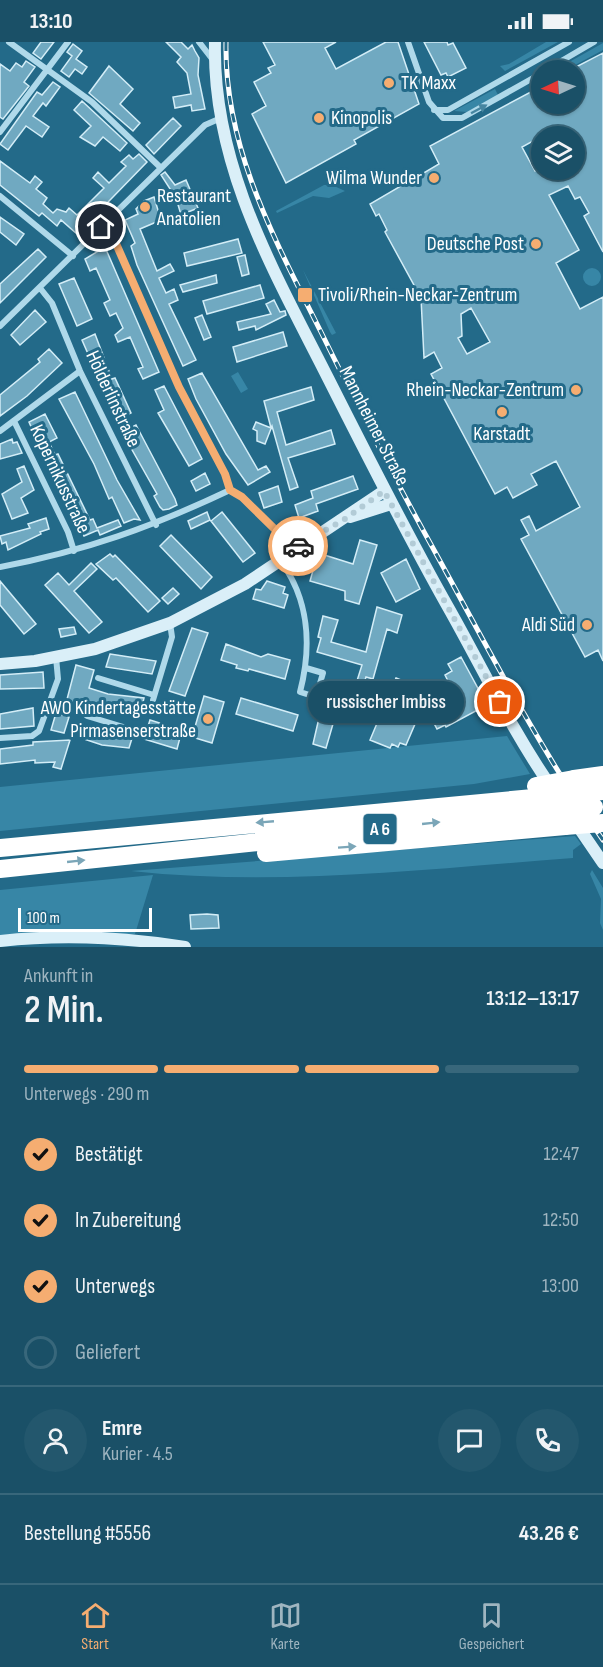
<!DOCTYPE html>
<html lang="de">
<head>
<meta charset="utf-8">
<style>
	:root { --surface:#1a5067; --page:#23576d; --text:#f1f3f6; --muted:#9fb5c0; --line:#38677b; --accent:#f5ad71 }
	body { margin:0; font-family:"Sofia Sans Condensed",sans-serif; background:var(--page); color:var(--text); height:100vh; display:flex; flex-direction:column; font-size:22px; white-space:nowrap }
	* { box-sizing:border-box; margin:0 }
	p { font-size:20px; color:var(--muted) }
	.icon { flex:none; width:33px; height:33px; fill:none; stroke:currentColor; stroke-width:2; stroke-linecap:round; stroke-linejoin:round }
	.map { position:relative; height:905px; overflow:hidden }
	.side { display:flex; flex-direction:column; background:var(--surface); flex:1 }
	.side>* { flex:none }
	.needle { width:39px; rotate:266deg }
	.fabs { position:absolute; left:531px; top:18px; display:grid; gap:12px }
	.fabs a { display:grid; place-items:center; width:54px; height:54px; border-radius:50%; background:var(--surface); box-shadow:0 2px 4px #0004,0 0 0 2px var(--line); font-size:30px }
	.scale { position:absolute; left:18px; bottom:15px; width:134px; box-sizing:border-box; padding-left:6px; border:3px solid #fff; border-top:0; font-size:16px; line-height:21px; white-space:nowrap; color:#fff; -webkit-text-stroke:4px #236a89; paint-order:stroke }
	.pin { position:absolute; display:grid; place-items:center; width:51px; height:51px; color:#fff; margin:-26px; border:3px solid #fff; border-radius:50%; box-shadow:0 2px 6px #0007 }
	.courier { position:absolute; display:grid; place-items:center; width:60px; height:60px; margin:-30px; border:4px solid #f5ad71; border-radius:50%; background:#fff; color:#222; box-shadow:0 2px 8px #0007 }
	.bubble { position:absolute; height:42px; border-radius:21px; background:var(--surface); box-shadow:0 2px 4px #0004,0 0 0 2px var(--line); font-size:20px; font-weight:600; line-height:42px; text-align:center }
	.headline em { font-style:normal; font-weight:600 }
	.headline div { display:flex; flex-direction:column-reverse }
	.headline { display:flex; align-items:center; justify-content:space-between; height:102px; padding:0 24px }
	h1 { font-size:39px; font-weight:600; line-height:45px }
	.bar { display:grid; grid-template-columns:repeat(4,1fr); gap:9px 6px; align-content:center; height:72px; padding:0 24px }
	.bar i { height:8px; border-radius:4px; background:var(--line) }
	.bar .on { background:var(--accent) }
	.bar p { grid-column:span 4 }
	.line { display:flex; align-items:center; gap:15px; padding:0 24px; border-top:2px solid var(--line) }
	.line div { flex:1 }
	.round { display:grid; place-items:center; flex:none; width:63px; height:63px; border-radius:32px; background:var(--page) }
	ol { padding:0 24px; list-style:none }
	li { display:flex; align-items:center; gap:18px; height:66px }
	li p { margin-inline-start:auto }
	li .icon { padding:6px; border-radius:50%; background:var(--accent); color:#111; stroke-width:4 }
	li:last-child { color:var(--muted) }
	li i { width:33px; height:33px; border:3px solid var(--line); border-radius:50% }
	.status { display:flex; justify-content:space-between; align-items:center; height:42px; padding:0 30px; background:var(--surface); direction:ltr }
	.status svg { height:16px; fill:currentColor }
	.menu { display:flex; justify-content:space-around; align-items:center; height:84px; border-top:2px solid var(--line); background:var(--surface); font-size:16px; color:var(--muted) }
	.menu a { display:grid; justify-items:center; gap:3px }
	.menu .on { color:var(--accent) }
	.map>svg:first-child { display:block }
	.green { fill:#3786a6 }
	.building { fill:#70a9c1; stroke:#d3edf7; stroke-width:1.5; fill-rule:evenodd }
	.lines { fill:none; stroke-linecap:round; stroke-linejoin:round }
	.street { stroke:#afd9ea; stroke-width:6 }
	.secondary { stroke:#daeff8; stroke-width:12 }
	.highway { stroke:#fff; stroke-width:18 }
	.rail-casing { stroke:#fff; stroke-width:5 }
	.rail { stroke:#236a89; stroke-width:3; stroke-dasharray:9; stroke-linecap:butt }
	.highway-bridge { stroke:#fff; stroke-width:18 }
	.oneway { fill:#4686a1 }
	.oneway2 { fill:#7ba6b8 }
	.done { stroke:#b2cbd6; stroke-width:6; stroke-dasharray:0 10.8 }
	.route { stroke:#f5ad71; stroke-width:8 }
	.poi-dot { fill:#f5ad71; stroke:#236a89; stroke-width:2 }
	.labels { text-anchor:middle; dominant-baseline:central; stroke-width:6; stroke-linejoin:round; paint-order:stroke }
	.shield { fill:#236a89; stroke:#bdd2dc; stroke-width:1.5 }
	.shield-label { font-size:18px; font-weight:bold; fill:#fff }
	.poi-label { font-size:20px; fill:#fff; stroke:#236a89; text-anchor:end }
	.street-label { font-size:20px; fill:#fff; stroke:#236a89 }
</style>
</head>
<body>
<div class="status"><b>13:10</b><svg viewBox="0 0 49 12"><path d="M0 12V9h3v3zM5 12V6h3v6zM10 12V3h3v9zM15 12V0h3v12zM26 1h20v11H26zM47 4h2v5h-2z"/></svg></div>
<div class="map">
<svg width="603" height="905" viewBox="0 0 603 905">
	<rect width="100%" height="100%" fill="#236a89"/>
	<!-- green -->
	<path class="green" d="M546,0H558L505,29L500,24L509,22Z
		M603,1V8L566,28H555Z
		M495,47L498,53L467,70L454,69Z
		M324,143H332L345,149L329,156L313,154L277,171L276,169Z
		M583 235a9 9 0 1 1 18 0a9 9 0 1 1-18 0Z
		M303,228L336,291L332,293L330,290Z
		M238,330L248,347L241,351L231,334Z
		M507,694L530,732L474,742L0,789V745Z
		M575,794L581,802L573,808V816C427,827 278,845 131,829Z
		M592,828L603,846V888L600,881L601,857L590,832Z
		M153,833L135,892L0,905V848Z"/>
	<!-- building -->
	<path class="building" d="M41,0H54L41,17L33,11Z
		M166,0H181L188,7L192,3L195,9L199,16L198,33L205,67L192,69L191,63L175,66L173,55L191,52L187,31L177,20L181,15Z
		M263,0H336L325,6L336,27L386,0H398L419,62L354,98L356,102L286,141L252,72L266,64L254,40L271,31L268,26L275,23Z
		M424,0H447L448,3L453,1L466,26L448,35L446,31L441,33Z
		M73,2L82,9L76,17L87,25L82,32L75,27L69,35L61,29L72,14L67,10Z
		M603,11V210L584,174L589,171L580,155L575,157L568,144L549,153L579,208L556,221L580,267L603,255V619L598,608L585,615L521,497L529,493L521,478L529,474L536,489L580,465L556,419L531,432L537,443L513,456L507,445L495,452L431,332L442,326L434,310L424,316L421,256L385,190L387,188L379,172L376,174L370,162L401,144L410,135L412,138L439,122L430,104L542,44V62H574V26ZM574,94V128H542V125L535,129L522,105L542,94ZM471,266L490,300L467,312L458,296L462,294L461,272Z
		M26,19L35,25L24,40L29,44L3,77L0,75V22L10,29L16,21L22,25Z
		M109,24L133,47L120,62L140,81L133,89L89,51Z
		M53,40L60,45L46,64L43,61L33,74L49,85L42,95L26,84L8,108L0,102L37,50L42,53Z
		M82,59L127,101L120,109L103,95L95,104L80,95L91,84L74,68Z
		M173,76L181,84L154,112L146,103Z
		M139,112L147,120L77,192L61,178L57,184L42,171L39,174L0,143V119L30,141L35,134L42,140L36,147L47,156L43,162L53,171L57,167L66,170L69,166L77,173L104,146L93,136L98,130L109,141L126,124L121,120L129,113L133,117Z
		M165,130L175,143L186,138L198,166L188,170L189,175L182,176L176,156L161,133Z
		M154,155L161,178L140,187L157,229L170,222L174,229L159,236L166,251L174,247L178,258L169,262L196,318L183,324L137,223L131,204L135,201L125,178L138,172L136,167L144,159Z
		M0,175L24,192L16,203L0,190Z
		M238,197L242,211L187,224L184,211Z
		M105,205L159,330L143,337L138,327L143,325L130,295L118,300L115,293L123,286L116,271L110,274L104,261L110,258L96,226L90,229L85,217Z
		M38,207L46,215L0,261V242Z
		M245,213L249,232L242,234L237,215Z
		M216,233L217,241L183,250L180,243Z
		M74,236L92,277L77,284L59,242Z
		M260,243L264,256L207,272L203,259Z
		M274,258L280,270L285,269L286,273L256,288L255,284L239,288L237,280L271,272L266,262Z
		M35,268L46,280L20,303L11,293Z
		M202,273L211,295L204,298L195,276Z
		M283,290L287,304L237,320L233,305Z
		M95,292L112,337L115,336L131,371L117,378L82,298Z
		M49,307L62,321L27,354L0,374V353L40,320L38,317Z
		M202,331L258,428L266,424L270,430L248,443L226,412L196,357L188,337Z
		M164,344L202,417L189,424L158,371L164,368L155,348Z
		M311,345L314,358L277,370L286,403L331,388L335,402L288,416L298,445L290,448L272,384L265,402L257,399V389L253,387L256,380L271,386L264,359Z
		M75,350L117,438L140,478L134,477L124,481L112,455L109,457L94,422L59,357Z
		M45,372L57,396L49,400L55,413L58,412L90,478L93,477L97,486L118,478L121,484L100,493L98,488L84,494L74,473L71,475L29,380Z
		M136,383L175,457L177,463L169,467L163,468L160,465L154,454L157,452L122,390Z
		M12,397L13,401L17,400L22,411L0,417V402Z
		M24,424L34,448L21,456L28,471L12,477L2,452L22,440L17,427Z
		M205,431L210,442L196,449L191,439Z
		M353,434L358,447L316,462L318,469L299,476L295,463L313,456L311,449Z
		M278,444L282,460L264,466L259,451Z
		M207,470L210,478L191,487L188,479Z
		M222,470L255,511L243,520L211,479Z
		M46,476L49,487L40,490L41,492L8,508L6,500L2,502L0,494L30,486L28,482Z
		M171,493L212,535L201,547L160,504Z
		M360,498L377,503L359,562L345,558V549L310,539L318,511L353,522Z
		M110,512L113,515L115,513L160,559L148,570L116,536L113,538L96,522Z
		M406,517L420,547L396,560L381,531Z
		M91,521L97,527L74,549L102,580L89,591L45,543L58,531L69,543Z
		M0,539L36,582L24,592L0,563Z
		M267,539L285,545L283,551L288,553L284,566L253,557L256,547L261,548Z
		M173,546L179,552L168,562L162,556Z
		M377,565L402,573L397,591L387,587L373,637L366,635L352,680L335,675L326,706L313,702L327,641L347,648L350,640L356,642L362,623L317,610L321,596L318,595L323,574L338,578L331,600L366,610Z
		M74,585L76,592L61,595L59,587Z
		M192,586L208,591L185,654L169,649Z
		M226,602L261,615L268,612L290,618L285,637L249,627L248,629L236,626L237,623L221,618Z
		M110,612L156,619L152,632L106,625Z
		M461,615L487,663L446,685L445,683L437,687L429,672L447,662L438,647L449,641L445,633L452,629L448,622Z
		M76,623L94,628L89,646L108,652L144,656L141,669L104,665L85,659L81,670L65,665Z
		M43,630L44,646L0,647V633Z
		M396,636L413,643L411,647L420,651L409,679L415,682L406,703L400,701L398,705L392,702L390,706L370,698Z
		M204,654L224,660L212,701L192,695Z
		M241,656L298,673L293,689L236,672Z
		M33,666L34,684L0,687V672Z
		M56,671L69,675L64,691L51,688Z
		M150,678L182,688L177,707L144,697Z
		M87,686L133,693L129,706L102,703L84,697Z
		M70,698L61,727L53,725L55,720L35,721V718L0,722V707L33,703V700Z
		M207,872L218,873L219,886L191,887L190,873Z"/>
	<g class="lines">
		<!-- street -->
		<path class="street" d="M9,0L92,60L161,126
			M199,0L213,18
			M408,0L429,60L443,76H462L542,31
			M546,28L594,0
			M434,68H448L569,0
			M0,90L68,0
			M0,154L73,214
			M101,185L114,197L179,345L225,432L230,448L242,455L295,507
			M40,246L52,261L80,329L156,483
			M0,284L205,83L221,76
			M14,379L68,490L74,509
			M0,389L80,329
			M280,518C309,557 312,604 300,650L316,655L323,631L306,626
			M0,525C85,509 152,485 230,448
			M98,636L154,653
			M153,658L172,595L170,581
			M87,674L140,690
			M0,696L32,694L39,689L58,637L56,615"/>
		<!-- secondary -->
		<path class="secondary" d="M215,0C212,124 274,229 328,336C367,413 405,489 448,565C482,625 512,689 552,746
			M350,475L391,462
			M0,622L35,619L95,607L170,581L245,542L384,449
			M575,780L603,821
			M0,899C62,892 124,895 185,905"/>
		<!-- highway -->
		<path class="highway" d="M574,737L603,733
			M584,751L603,749
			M0,806L544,755
			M266,811L565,784
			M0,827L554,769"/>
		<defs>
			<path id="rail" d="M226,0C224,106 275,198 321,290C357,363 394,436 434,508C488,606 539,706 603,798"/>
		</defs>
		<!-- rail casing -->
		<use href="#rail" class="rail-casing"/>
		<!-- rail -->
		<use href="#rail" class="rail"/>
		<!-- highway-bridge -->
		<path class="highway-bridge" d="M536,744L574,737
			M544,755L584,751
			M554,769L594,765
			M565,784L603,781"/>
	</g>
	<!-- one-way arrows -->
	<defs><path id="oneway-solid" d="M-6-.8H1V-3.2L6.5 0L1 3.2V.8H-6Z" transform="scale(1.5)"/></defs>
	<use class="oneway" href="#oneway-solid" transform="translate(479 67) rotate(-28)"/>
	<g class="oneway2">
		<use href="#oneway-solid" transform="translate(265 780) rotate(175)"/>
		<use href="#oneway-solid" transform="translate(431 781) rotate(-6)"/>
		<use href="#oneway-solid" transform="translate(347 805) rotate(-4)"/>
		<use href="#oneway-solid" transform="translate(76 819) rotate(-6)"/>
	</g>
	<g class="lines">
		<!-- done -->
		<path class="done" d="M298,504L345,477L384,449L500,660"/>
		<!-- route -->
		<path class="route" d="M101,185L114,197L179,345L225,432L230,448L242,455L295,507L298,504"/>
	</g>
	<!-- markers -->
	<g class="poi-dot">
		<circle cx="389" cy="41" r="6"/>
		<circle cx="319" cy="76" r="6"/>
		<circle cx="434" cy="136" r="6"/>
		<circle cx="145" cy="165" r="6"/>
		<circle cx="536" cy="202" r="6"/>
		<rect x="297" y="245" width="16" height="16" rx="3"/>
		<circle cx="576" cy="348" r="6"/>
		<circle cx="502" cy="370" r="6"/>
		<circle cx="587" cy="583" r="6"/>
		<circle cx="208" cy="677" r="6"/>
	</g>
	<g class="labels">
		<!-- shield labels -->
		<rect class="shield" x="363.5" y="772" width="33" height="30" rx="4.5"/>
		<g class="shield-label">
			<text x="380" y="787">A 6</text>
		</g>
		<!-- poi labels -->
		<g class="poi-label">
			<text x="401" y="41" text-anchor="start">TK Maxx</text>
			<text x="331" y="76" text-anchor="start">Kinopolis</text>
			<text x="422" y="136">Wilma Wunder</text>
			<text x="157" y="154" text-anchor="start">Restaurant<tspan x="157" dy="23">Anatolien</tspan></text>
			<text x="524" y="202">Deutsche Post</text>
			<text x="318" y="253" text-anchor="start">Tivoli/Rhein-Neckar-Zentrum</text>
			<text x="564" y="348">Rhein-Neckar-Zentrum</text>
			<text x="502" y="392" text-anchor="middle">Karstadt</text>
			<text x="575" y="583">Aldi Süd</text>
			<text x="196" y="666">AWO Kindertagesstätte<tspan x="196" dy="23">Pirmasenserstraße</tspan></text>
		</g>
		<!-- street labels -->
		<g class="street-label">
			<text transform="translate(113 357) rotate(65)">Hölderlinstraße</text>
			<text transform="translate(374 384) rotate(63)">Mannheimer Straße</text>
			<text transform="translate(60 437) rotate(65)">Kopernikusstraße</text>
		</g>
	</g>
</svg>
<div class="fabs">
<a><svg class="needle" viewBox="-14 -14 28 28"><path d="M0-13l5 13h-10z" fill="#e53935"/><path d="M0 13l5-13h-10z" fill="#9fb5c0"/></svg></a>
<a><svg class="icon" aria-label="layers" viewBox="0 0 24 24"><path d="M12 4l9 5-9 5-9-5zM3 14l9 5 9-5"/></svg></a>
</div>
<div class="scale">100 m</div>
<div class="pin" style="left:500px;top:660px;background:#ea580c"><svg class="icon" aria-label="bag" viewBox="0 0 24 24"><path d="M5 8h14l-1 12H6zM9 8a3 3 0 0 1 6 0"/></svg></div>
<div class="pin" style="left:101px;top:185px;background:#1f2937"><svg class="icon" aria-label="home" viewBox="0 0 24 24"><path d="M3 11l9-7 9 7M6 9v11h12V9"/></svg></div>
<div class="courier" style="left:298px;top:504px"><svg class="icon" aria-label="car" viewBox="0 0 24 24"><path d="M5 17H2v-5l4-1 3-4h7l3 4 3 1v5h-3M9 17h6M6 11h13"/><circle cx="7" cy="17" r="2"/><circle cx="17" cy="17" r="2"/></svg></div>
<div class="bubble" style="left:308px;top:639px;width:156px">russischer Imbiss</div>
</div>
<section class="side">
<div class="headline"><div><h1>2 Min.</h1><p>Ankunft in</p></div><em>13:12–13:17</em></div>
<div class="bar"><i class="on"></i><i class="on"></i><i class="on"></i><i></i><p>Unterwegs · 290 m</p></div>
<ol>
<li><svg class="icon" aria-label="check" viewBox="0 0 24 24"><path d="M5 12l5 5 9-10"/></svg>Bestätigt<p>12:47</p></li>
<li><svg class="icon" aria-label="check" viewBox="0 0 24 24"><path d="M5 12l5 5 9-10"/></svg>In Zubereitung<p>12:50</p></li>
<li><svg class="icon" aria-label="check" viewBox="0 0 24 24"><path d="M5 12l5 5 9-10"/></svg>Unterwegs<p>13:00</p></li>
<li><i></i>Geliefert</li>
</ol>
<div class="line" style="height:108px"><a class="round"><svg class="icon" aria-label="person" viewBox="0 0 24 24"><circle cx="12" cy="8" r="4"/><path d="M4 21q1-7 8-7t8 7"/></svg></a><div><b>Emre</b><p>Kurier · 4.5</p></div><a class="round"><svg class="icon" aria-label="chat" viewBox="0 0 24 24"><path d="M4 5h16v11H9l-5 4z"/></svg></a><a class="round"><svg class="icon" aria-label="phone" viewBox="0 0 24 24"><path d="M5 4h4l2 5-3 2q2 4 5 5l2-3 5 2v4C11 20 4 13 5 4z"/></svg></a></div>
<div class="line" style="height:78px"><div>Bestellung #5556</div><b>43.26 €</b></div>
</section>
<nav class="menu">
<a class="on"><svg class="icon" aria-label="home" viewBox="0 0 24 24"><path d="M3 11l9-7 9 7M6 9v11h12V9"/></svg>Start</a>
<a><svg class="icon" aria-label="map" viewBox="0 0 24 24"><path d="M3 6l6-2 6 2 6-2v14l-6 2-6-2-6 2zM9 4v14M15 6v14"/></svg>Karte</a>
<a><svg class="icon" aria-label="saved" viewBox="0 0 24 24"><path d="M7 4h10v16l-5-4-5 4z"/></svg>Gespeichert</a>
</nav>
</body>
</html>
